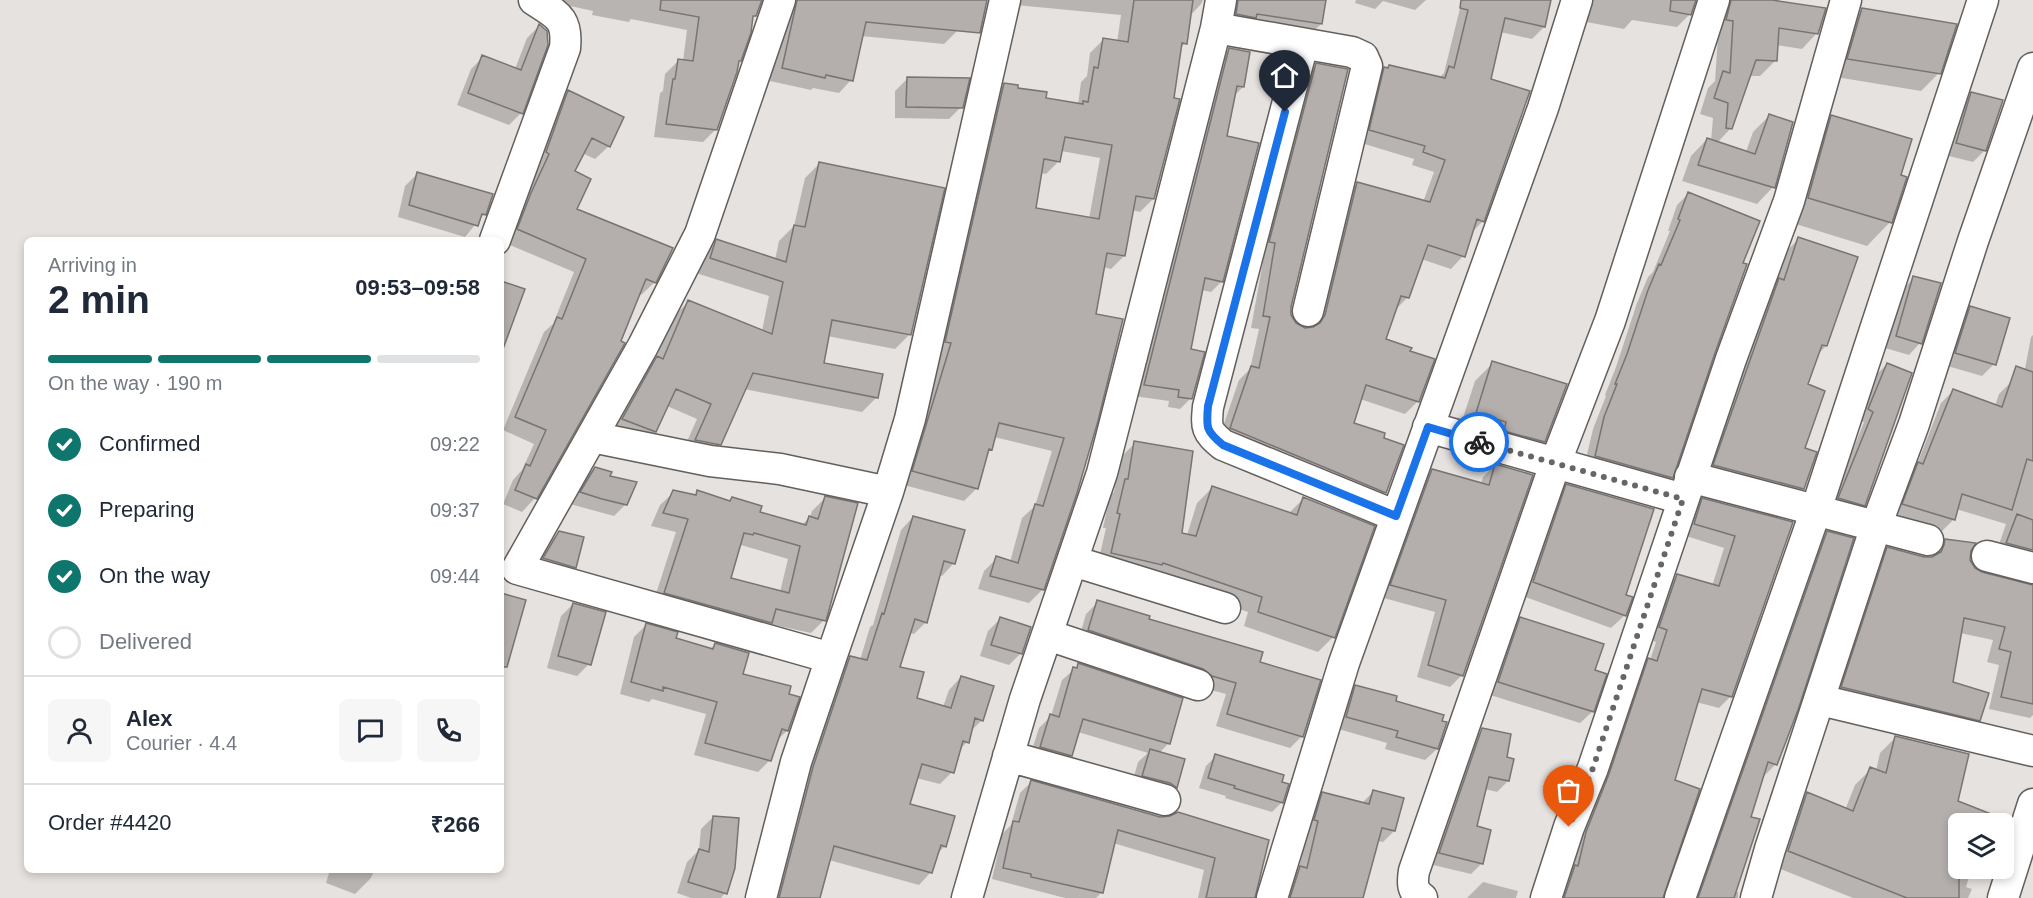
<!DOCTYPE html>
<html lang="en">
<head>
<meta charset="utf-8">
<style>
	:root { --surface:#fff; --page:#f6f6f7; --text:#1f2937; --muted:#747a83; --line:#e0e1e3; --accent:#0f766e }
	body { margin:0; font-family:Helvetica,sans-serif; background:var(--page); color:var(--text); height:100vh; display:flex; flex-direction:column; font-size:22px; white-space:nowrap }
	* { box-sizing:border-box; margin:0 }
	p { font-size:20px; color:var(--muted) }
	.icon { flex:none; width:33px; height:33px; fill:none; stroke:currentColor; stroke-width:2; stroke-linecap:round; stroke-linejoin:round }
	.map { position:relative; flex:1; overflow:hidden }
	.details { position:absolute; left:24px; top:237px; width:480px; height:636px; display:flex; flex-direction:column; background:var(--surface); border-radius:9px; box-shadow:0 3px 9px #0003 }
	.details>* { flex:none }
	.fabs { position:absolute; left:1948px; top:813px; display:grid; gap:12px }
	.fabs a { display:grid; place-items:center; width:66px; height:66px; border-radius:9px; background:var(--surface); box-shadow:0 3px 9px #0003; font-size:30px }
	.pin { position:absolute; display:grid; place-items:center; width:51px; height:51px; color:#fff; margin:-62px -26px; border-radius:50% 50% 50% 0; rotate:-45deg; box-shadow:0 0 6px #0007 }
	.pin .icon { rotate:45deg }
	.courier { position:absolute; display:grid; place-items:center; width:60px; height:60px; margin:-30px; border:4px solid #1a73e8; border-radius:50%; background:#fff; color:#222; box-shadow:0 2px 8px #0007 }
	.overview em { font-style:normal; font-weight:700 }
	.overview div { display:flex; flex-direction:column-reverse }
	.overview { display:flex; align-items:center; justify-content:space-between; height:102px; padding:0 24px }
	h1 { font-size:39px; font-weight:700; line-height:45px }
	.bar { display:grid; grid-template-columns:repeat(4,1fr); gap:9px 6px; align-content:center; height:72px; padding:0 24px }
	.bar i { height:8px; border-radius:4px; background:var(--line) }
	.bar .active { background:var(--accent) }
	.bar p { grid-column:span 4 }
	.line { display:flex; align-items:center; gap:15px; padding:0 24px; border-top:2px solid var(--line) }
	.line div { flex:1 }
	.round { display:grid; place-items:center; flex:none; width:63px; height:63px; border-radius:9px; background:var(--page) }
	ol { padding:0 24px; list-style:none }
	li { display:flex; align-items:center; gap:18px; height:66px }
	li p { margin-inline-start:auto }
	li .icon { padding:6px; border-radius:50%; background:var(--accent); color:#fff; stroke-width:4 }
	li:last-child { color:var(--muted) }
	li i { width:33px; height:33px; border:3px solid var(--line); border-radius:50% }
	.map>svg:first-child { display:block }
	.shadow { fill:#0003; fill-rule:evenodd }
	.building { fill:#b4aead; stroke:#797473; stroke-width:1.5; fill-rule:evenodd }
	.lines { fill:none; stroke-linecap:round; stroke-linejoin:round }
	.minor-casing { stroke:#635f5c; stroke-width:33 }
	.minor { stroke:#fff; stroke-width:30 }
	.done { stroke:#686664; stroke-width:6; stroke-dasharray:0 10.8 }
	.route { stroke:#1a73e8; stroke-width:8 }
</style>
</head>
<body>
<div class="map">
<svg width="2033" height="898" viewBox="0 0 2033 898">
	<rect width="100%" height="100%" fill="#e6e2df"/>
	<!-- shadow -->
	<path class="shadow" d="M543,0H760L755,15L751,19L716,129L703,142L654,137L660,93L663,91L665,74L678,61H683L687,30L631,19L629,22L592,15L593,11Z
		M785,0H961L957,31L944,44L861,36L851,80L839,93L813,88L811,90L770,81Z
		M1004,0H1203L1201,4L1190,16L1185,43L1180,49L1153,199L1140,212L1132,210L1124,256L1111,269L1103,267L1095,315L1076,493L1042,590L1029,603L978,589L984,571L997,558L1010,562L1022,518L1035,506L1052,451L994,437L990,449L986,453L977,488L964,501L900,484L991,97L1004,85L1044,99L1078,105L1081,82L1087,76L1090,53L1103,40L1117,42L1121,15L1006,4ZM1061,151L1100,158L1089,219L1035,210L1040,173L1046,174L1059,161Z
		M1219,0H1324L1321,24L1308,37L1242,30Z
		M1356,0H1426L1415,10L1383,1L1375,9L1355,3Z
		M1462,0H1550L1544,27L1532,39L1500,32L1489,80L1483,221L1472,232L1463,256L1451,269L1421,259L1408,297L1394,311L1384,340L1409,352L1418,401L1405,414L1360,399L1353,424L1385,493L1373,505L1218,441L1239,380L1250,369L1259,329L1251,328L1264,256L1257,254L1304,77L1316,65L1290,307V316L1295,324L1304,329H1313L1345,196L1357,184L1423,202L1434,172L1412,165L1414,159L1358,142L1372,81L1384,68L1439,78L1444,73Z
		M1581,0H1695L1689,15L1677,27L1632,20L1624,29L1581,21Z
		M1726,0H1760L1817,33L1802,49L1776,45L1775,61L1760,76H1749L1731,128L1717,143L1746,152L1753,132L1770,115L1773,187L1757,204L1682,181L1691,156L1707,139L1711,141L1713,118L1700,114L1708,88L1715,81L1718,36L1711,35Z
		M1862,10L1939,73L1921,91L1830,76L1844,28Z
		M539,26L521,113L509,125L457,105L471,69L483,57L515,69L527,38Z
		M1229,49L1243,87L1234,96L1226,138L1222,281L1211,292L1201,290L1189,350L1191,398L1180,409L1168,407L1169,401L1134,396L1218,60Z
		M907,79L961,107L949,119L895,118V91Z
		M568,92L609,146L595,159L582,153L573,172L575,209L655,282L641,295L638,294L619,342L623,344L535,498L522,512L503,504L513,480L522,470L534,444L503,430L544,332L553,324L574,272L505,243L555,106Z
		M1972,93L1985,150L1973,162L1945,155L1960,105Z
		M1832,117L1890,222L1867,246L1786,221L1809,140Z
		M820,163L910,334L895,349L827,336L822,364L877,397L862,412L744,389L720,444L705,459L681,455L697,419L667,406L655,432L640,447L608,434L642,373L655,360L673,317L688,302L762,331L769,296L696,273L702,256L717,241L775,260L779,241L794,226L805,178Z
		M417,174L484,214L465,237L398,217L405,186Z
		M1689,193L1671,477L1660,489L1584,467L1593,429L1606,396L1605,395L1616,367L1637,303L1648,277L1653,272L1670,231H1668L1677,205Z
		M1799,239L1826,346L1817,355L1806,385L1803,489L1787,505L1698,481L1783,254Z
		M1914,278L1920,343L1909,355L1885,348L1902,290Z
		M1970,308L1994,364L1982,376L1944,365L1959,320Z
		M2033,335V376L2024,374L2031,337Z
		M1493,363L1544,441L1526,459L1459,430L1475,381Z
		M1887,364L1864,505L1853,515L1829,509L1864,422L1858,420L1876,375Z
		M2012,381L2033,387V569L1995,556L2006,524L1956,509L1954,519L1941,532L1891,517L1906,476L1916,467L1941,403L1954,390L1995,406L1999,394Z
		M1135,443L1180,534L1187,535L1197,503L1212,488L1288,514L1304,498L1333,637L1318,652L1244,626L1248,612L1147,577L1097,567L1106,528H1103L1110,495L1114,492L1120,458Z
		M1495,465L1462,675L1450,687L1417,677L1435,612L1380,597L1420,483L1432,471L1481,484L1483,477Z
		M595,468L608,477L626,504L614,516L570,504L583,480Z
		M1567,486L1624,596L1625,615L1611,628L1520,595L1553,499Z
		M674,492L694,496L698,492L758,513L802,525L810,517L812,511L825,498L824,620L811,633L770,624L758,636L652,606L676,532L651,526L660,505ZM741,545L788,559L780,592L729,579L738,548Z
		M1703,500L1791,523L1731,696L1719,708L1696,702L1674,781L1662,898H1557L1637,671L1650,660L1656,642L1648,639L1665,588L1677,576L1712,586L1724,548L1683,535L1691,512Z
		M913,517L954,563L942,576L939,575L926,622L914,634L910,633L899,668L915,699L943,707L949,690L961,677L982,720L970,732L967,742L958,751L952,772L940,784L916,778L908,805L945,846L936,855L931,872L919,885L829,860L819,898H771L838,670L850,658L860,660L870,627L873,625L901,530Z
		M559,532L575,567L563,579L532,570L547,544Z
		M1827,533L1776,764L1764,776L1763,775L1749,818L1735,891L1738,892V898H1692L1816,545Z
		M1945,541L1969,551V560L1973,569L1982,574L2033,586V715L2030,718L1989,709L1999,665L1987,662L1993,640L1960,633L1951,684L1979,720L1966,733L1830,700L1875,561L1888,549L1923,558H1932L1933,553Z
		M1098,602L1258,663L1302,736L1290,748L1216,726L1226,694L1200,687L1078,642L1086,614Z
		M573,604L589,664L577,676L547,668L561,616Z
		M1000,619L1021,653L1009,665L980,656L988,631Z
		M1521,619L1593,670L1605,675L1592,712L1580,723L1487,694L1509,631Z
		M646,625L674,639L710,649L715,645L741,675L787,695L798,698L787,731L776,741L770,760L758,772L694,755L706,714L652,699L649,702L620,694L634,637Z
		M1079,665L1181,699L1168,744L1159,753L1176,787L1164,799L1131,787L1138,762L1148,753L1078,732L1071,755L1059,767L1029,759L1039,728L1051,716L1062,680Z
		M1356,686L1394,702L1437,749L1425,760L1385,749L1387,743L1335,728L1344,698Z
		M1482,730L1505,759L1508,781L1497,792L1485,789L1475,828L1482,863L1471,874L1429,864L1471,741Z
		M1896,737L1956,802L1959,824V868H1972L1966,887L1972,889L1968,898H1853L1773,866L1792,809L1807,794L1845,810L1855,785L1871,769L1876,771L1880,753Z
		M1216,756L1280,783L1282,802L1272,812L1225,798L1226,796L1199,788L1206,766Z
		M1031,782L1160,818H1170L1178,813L1254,898H1198L1204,870L1113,843L1102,892L1096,898H1065L992,879L1002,834L1011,825L1020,793Z
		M1373,792L1394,831L1383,842L1377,841L1361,898H1283L1289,879L1299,870L1311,805L1323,794L1362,803Z
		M713,817L725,893L721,898H691L677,893L687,862L699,850L701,829Z
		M330,870H374L371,878L355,894L326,883Z
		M1483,882L1518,891L1516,898H1467Z"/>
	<!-- building -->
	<path class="building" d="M661,0H762L756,16H753L751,33L741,61H739L737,72L717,130L666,124L673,79H675L678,59L693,61L699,17L660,10Z
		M797,0H987L980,33L866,22L853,81L826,75L825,78L782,68Z
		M1134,0H1193L1187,44L1182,43L1174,98L1180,99L1154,199L1136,196L1125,256L1107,253L1096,314L1123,319L1098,421L1077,493L1044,590L990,576L996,556L1018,563L1035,504L1043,506L1064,438L999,423L992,450L989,449L978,489L912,471L951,343L945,342L1004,83L1018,85V88L1047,92L1046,98L1083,104V101L1088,102L1094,67L1098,68L1103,38L1128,42ZM1065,137L1112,145L1099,219L1036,208L1044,159L1060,162Z
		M1238,0H1326L1322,24L1257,14L1256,18L1236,14Z
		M1461,0H1551L1545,27L1505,18L1491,79L1530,91L1484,222L1477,219L1465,257L1428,245L1409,298L1401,296L1386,339L1412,348L1410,351L1435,359L1419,402L1366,385L1354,423L1385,433L1384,438L1404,445L1386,493L1230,428L1251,366L1259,368L1270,317L1263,316L1275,243L1269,242L1316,63L1348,69L1291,307V315L1296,323L1305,328L1313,327L1320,323L1325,315L1357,182L1430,202L1445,160L1423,152L1425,146L1369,130L1384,67L1388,68L1389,65L1445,78L1449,66L1454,68L1468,10L1460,8Z
		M1671,0H1696L1691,15L1670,11Z
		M1731,0H1772L1826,8L1818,34L1779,28L1777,61L1756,60L1732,129L1726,128L1728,103L1714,98L1723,71L1730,73L1733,21L1726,20Z
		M1862,8L1957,24L1941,74L1847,59Z
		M539,24L547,31L548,45L523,114L468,93L482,55L521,70Z
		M1229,48L1250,52L1244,87L1237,86L1227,136L1259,143L1223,282L1205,278L1191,349L1205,352L1192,399L1178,397L1179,390L1144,385Z
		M907,77L970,78L963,108L906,107Z
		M568,90L624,117L610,147L592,138L575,171L591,179L577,209L673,248L656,283L646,279L621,341L625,343L537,499L515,490L526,464L530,466L546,430L515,417L548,339L557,317L562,319L586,259L517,229L531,193L549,154L546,152Z
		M1971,92L2003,100L1986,151L1956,143Z
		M1769,114L1793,122L1775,188L1698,165L1707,138L1755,154Z
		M1831,115L1912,139L1901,175L1907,177L1892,223L1808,198Z
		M819,162L945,188L911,335L832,320L824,363L883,374L878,398L753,373L721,445L695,440L711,404L676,389L656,432L622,419L657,356L663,359L688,300L772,334L783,282L710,258L716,239L786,262L794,225L805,227Z
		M417,172L493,194L486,215L482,214L478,226L409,205Z
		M1688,192L1760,221L1743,263L1747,264L1715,353L1673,478L1595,456L1604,417L1617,384H1615L1627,354L1648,290L1659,264L1661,265L1680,220L1678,219Z
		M1798,237L1858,257L1827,346L1822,345L1808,384L1825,391L1805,448L1817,452L1804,489L1713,465L1779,278L1784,280Z
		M1913,276L1941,283L1922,344L1896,336Z
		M501,281L525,289L503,349L501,348Z
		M1970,306L2010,318L1996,365L1955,353Z
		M1492,361L1567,384L1545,442L1504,431L1506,422L1476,413Z
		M1887,363L1912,373L1865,506L1838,498L1873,412L1868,409Z
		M2016,366L2033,372V461L2027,459L2012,510L1962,494L1955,520L1902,504L1918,462L1923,464L1953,389L2002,407Z
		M1134,441L1193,451L1182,533L1196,536L1212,486L1297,515L1303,497L1375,526L1335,638L1258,612L1262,597L1163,563L1162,565L1111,553L1120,514L1117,513L1125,479H1128Z
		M1495,464L1533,475L1463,676L1428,665L1446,600L1390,585L1432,469L1489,485Z
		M595,467L612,472L610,476L637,482L627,505L602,499L580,492Z
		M1566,484L1654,509L1626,595L1633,597L1626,616L1533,582Z
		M673,490L696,495L697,490L730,501L732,497L762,506L760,512L806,525L809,516L818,519L825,496L858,503L826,621L776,609L772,623L664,593L688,519L663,513ZM744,533L753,535L754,533L800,546L789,593L731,578Z
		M1702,498L1793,522L1732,697L1702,689L1675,780L1700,789L1663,898H1564L1575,865L1578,866L1586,832L1609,774L1648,658L1657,661L1667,630L1659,627L1677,574L1719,586L1735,536L1694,524Z
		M2017,514L2033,520V550L2006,543Z
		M913,516L965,530L955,564L944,561L927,623L915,619L900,667L924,672L917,698L951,708L961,676L994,686L983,721L975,718L969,743L963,741L954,773L922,764L910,804L955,816L946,847L941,845L932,873L834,846L820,898H779L813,767L850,656L867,660L882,613L884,614Z
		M559,531L584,537L576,568L543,558Z
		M1827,531L1854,538L1798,710L1777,765L1768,762L1751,817L1760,819L1734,898H1698Z
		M1945,539L1976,543L1971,551L1970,560L1975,568L1982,572L2033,585V704L2001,697L2011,652L1999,649L2005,627L1964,618L1953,682L1989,693L1980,721L1841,687L1887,547L1924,557H1932L1941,552L1944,545Z
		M501,593L526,600L507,667H501Z
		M1097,600L1150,616L1149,619L1263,652L1260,662L1321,680L1303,737L1227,714L1236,683L1212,676L1203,669L1088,630Z
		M573,603L606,612L591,665L558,656Z
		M1000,617L1031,627L1022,654L991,645Z
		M1520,617L1604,644L1595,670L1607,674L1594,712L1498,682Z
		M646,623L678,632L676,638L713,649L715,643L749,653L743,674L791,686L789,694L800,697L788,731L782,729L771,761L705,743L717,702L663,687V691L631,682Z
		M1078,663L1183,698L1170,744L1083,719L1072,756L1040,747L1050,714L1059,717L1073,667L1077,668Z
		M1355,685L1397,696L1396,701L1444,715L1442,721L1447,722L1438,749L1396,737L1398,731L1346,717Z
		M1482,728L1511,734L1507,757L1514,759L1509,781L1489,777L1477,826L1491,830L1483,864L1439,853Z
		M1895,736L1969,754L1958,801L2009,821V824H1959V898H1907L1788,851L1807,792L1853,811L1870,767L1886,773Z
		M1150,749L1185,759L1177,788L1170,783L1142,776Z
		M1215,754L1284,775L1282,782L1289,784L1283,803L1234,788L1235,786L1208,778Z
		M1031,780L1160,817L1170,816L1178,812L1269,840L1255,898H1206L1215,858L1118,830L1103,893L1031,877V874L1003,868L1013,821L1019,822Z
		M1373,790L1404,798L1395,831L1382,828L1363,898H1290L1300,866L1307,868L1318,821L1314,820L1322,792L1369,804Z
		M713,816L739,818L735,868L727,894L688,882L699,849L709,852Z"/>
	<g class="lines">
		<defs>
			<path id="minor" d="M780,0L700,234L643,346L517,569L831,658L888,492L910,419L1005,0
				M1216,28L1352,52L1363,57L1367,66L1308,311
				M1303,44L1208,407C1206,428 1206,431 1223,445L1396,516
				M495,240L565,48C568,18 557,15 534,0
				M1428,427L1683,499
				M592,437L710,461L780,469L888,492
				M1690,477L1928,540
				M1987,556L2033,568
				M1073,561L1225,608
				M1048,635L1198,685
				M1820,700L2033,751
				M1008,756L1165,800
				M761,898L796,762L831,658
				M967,898L1025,699L1102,473L1216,28L1221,0
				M1272,898L1344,663L1543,108L1577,0
				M1422,898C1412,891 1412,883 1414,871L1555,464L1610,321L1714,0
				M1546,898L1569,827L1593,768L1731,359L1789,201L1846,0
				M1680,898L1816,510L1983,0
				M1756,898L1770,849L1876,526L1914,424L1973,241L2033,68
				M2003,898L2033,804"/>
		</defs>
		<!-- minor casing -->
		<use href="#minor" class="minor-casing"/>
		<!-- minor -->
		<use href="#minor" class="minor"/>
	</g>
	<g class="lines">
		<!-- done -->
		<path class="done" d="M1479,442L1683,499L1593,768L1569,827"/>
		<!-- route -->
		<path class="route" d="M1285,112L1208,406C1206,428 1206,431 1223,445L1396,516L1428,427L1479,442"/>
	</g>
</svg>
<div class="fabs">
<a><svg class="icon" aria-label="layers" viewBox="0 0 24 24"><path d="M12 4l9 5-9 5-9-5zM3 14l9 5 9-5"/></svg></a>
</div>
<div class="pin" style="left:1569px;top:827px;background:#ea580c"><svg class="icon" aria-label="bag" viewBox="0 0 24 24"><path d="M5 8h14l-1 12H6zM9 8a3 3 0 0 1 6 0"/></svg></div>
<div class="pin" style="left:1285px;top:112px;background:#1f2937"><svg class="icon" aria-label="home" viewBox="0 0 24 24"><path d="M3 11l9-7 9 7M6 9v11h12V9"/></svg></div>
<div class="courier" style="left:1479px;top:442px"><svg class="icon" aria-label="bike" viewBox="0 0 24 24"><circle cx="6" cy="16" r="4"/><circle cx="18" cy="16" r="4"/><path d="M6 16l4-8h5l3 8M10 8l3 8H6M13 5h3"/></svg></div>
<section class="details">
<div class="overview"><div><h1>2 min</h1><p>Arriving in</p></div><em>09:53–09:58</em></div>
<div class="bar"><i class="active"></i><i class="active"></i><i class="active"></i><i></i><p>On the way · 190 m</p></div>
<ol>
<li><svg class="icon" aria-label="check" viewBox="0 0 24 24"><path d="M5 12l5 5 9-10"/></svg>Confirmed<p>09:22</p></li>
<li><svg class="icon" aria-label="check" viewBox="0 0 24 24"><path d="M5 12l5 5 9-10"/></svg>Preparing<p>09:37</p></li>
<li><svg class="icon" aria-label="check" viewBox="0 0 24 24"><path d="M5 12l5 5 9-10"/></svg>On the way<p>09:44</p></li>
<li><i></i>Delivered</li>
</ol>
<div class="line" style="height:108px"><a class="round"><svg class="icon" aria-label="person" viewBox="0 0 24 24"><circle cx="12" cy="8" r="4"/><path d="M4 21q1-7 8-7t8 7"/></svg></a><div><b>Alex</b><p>Courier · 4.4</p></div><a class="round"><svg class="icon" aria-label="chat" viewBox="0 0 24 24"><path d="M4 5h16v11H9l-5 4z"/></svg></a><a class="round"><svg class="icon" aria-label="phone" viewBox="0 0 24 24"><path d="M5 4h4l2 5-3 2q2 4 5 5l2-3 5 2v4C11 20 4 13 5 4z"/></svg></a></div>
<div class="line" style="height:78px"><div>Order #4420</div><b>₹266</b></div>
</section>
</div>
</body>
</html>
